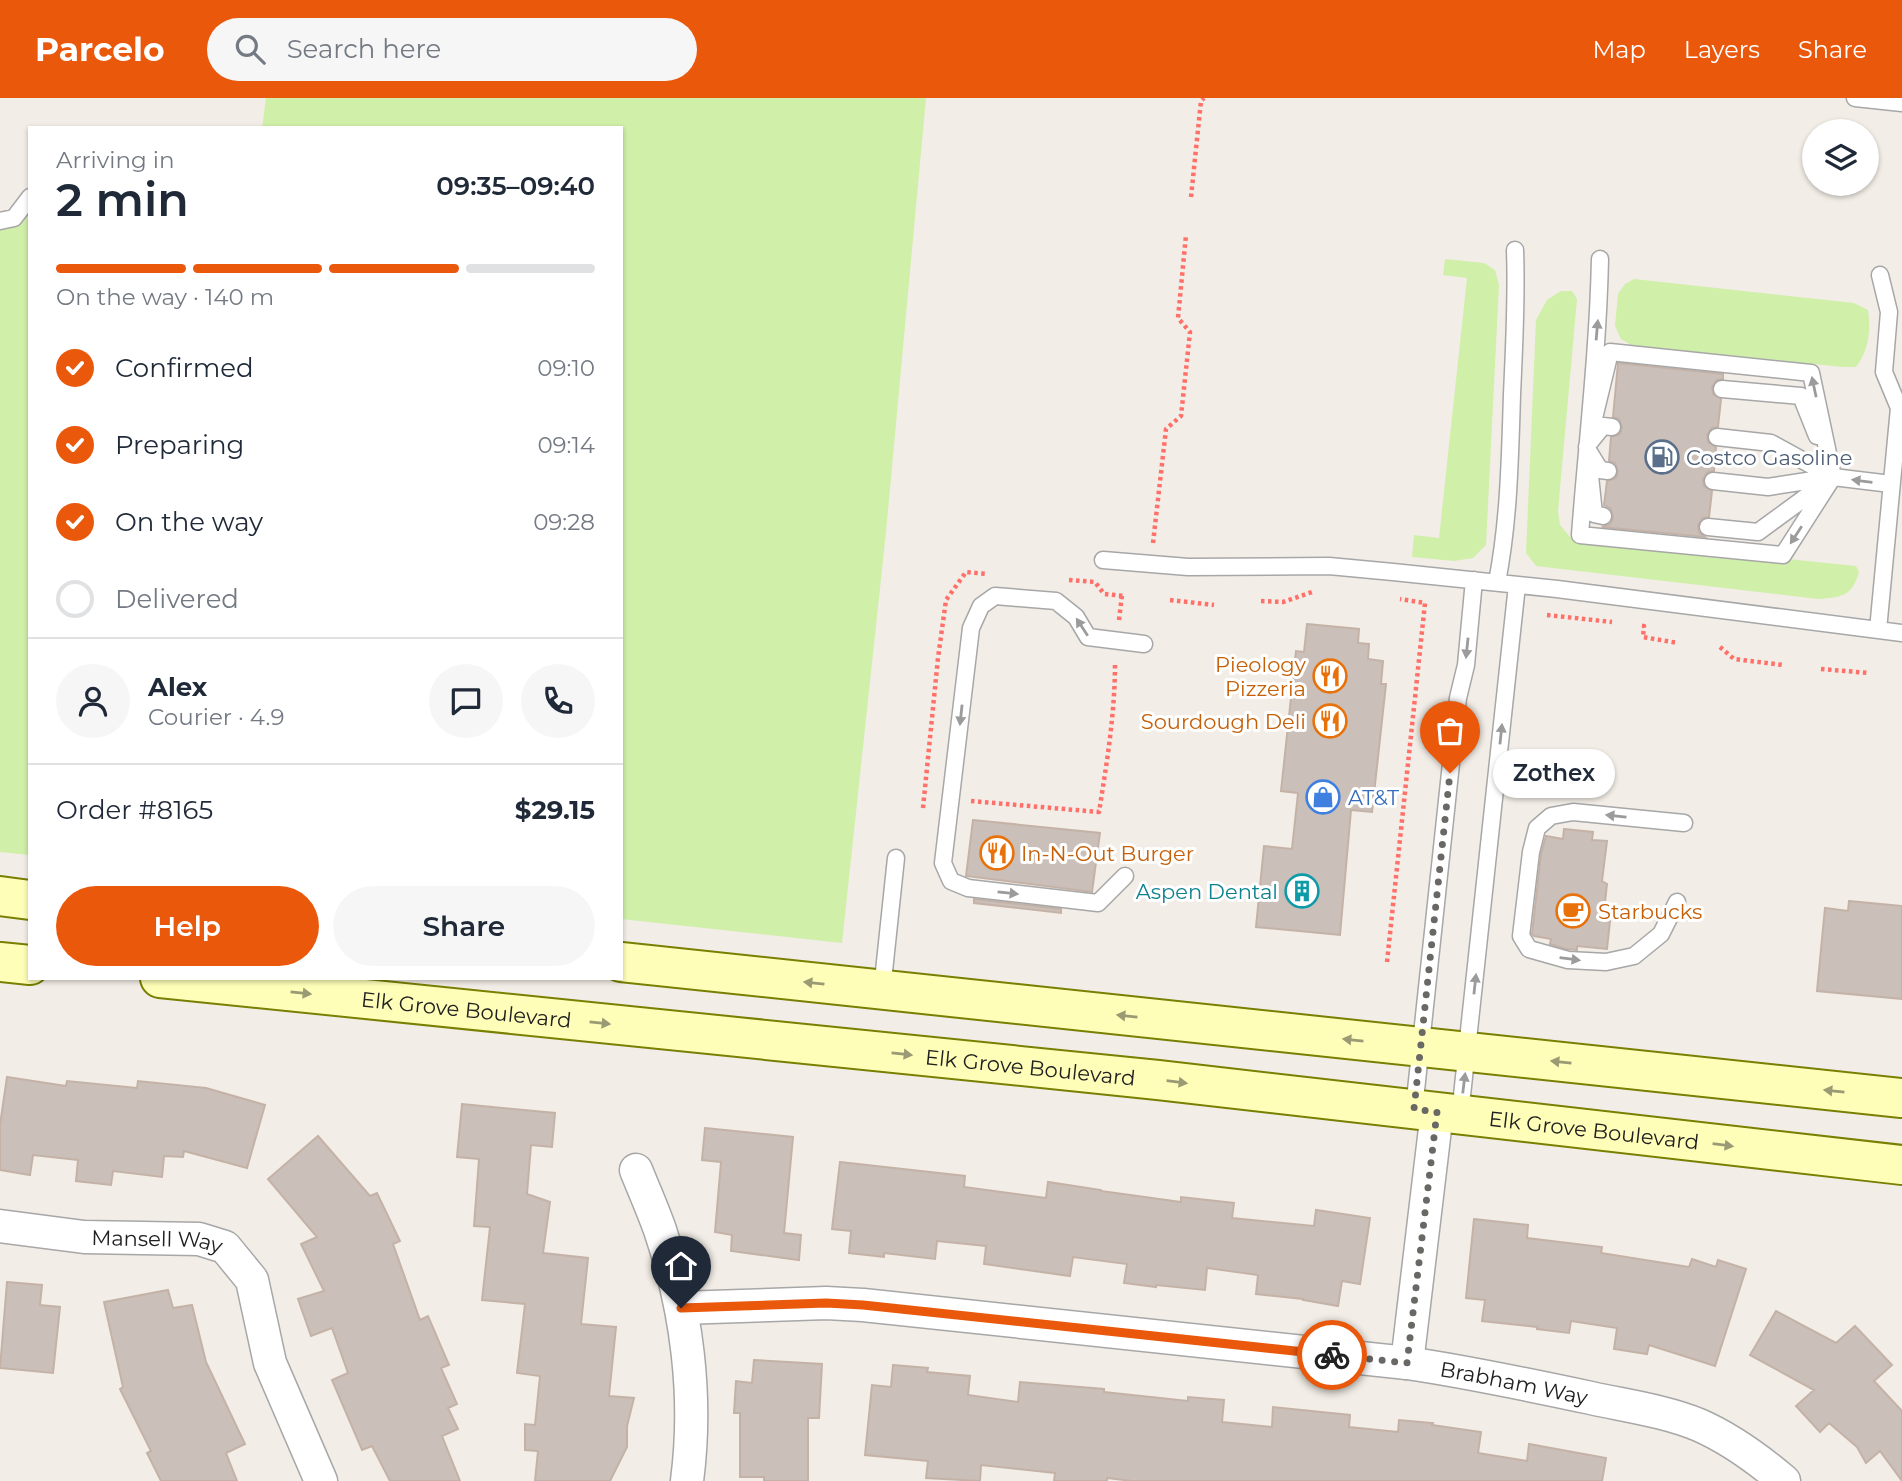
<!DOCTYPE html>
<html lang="en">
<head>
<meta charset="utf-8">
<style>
	:root { --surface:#fff; --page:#f6f6f7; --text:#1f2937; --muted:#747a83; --line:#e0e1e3; --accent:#ea580c }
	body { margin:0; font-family:Montserrat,sans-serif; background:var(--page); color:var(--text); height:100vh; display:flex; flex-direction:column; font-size:26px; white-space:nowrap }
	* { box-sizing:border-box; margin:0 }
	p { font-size:23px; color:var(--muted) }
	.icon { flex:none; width:38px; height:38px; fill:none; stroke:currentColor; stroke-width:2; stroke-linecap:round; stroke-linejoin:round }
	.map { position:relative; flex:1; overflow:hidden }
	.drawer { position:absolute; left:28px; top:28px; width:595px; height:854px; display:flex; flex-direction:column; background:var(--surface); border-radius:0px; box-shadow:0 2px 5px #0004 }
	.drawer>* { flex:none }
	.tools { position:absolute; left:1802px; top:21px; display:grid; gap:14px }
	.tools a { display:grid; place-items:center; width:77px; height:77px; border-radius:50%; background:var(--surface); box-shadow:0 2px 5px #0004; font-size:35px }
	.pin { position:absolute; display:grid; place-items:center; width:60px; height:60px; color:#fff; margin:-72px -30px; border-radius:50% 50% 50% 0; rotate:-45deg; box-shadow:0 0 7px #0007 }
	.pin .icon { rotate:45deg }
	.courier { position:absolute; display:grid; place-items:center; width:70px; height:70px; margin:-35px; border:5px solid #ea580c; border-radius:50%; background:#fff; color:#222; box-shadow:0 2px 9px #0007 }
	.bubble { position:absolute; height:49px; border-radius:24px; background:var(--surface); box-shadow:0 2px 5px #0004; font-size:23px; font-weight:600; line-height:49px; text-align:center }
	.overview em { font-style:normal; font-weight:600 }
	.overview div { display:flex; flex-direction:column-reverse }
	.overview { display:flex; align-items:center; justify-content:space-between; height:119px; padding:0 28px }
	h1 { font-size:46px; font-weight:600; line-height:52px }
	.bar { display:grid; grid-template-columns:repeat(4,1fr); gap:10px 7px; align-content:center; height:84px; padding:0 28px }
	.bar i { height:9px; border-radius:5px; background:var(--line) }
	.bar .on { background:var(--accent) }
	.bar p { grid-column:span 4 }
	.line { display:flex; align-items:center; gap:18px; padding:0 28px; border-top:2px solid var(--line) }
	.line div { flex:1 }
	.round { display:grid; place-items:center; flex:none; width:74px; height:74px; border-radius:37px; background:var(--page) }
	ol { padding:0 28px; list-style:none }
	li { display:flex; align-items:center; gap:21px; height:77px }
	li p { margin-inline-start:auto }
	li .icon { padding:7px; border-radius:50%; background:var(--accent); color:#fff; stroke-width:4 }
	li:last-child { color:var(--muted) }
	li i { width:38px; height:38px; border:4px solid var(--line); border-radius:50% }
	.button { display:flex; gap:14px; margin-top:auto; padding:14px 28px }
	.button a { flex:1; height:80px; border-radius:42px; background:var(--accent); color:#fff; font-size:28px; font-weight:600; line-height:80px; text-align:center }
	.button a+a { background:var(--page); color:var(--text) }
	header { display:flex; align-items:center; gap:42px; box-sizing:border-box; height:98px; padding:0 35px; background:var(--accent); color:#fff }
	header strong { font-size:33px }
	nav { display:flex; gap:38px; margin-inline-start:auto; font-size:24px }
	.search { width:490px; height:63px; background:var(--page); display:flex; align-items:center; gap:18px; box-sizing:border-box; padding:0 24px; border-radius:38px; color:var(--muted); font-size:26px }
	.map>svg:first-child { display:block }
	.grass { fill:#d0efa9 }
	.building { fill:#cabfb9; stroke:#c5b2a7; stroke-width:2 }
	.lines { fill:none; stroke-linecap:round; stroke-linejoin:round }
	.lane-casing { stroke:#a7a7a7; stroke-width:19 }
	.street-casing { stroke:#a7a7a7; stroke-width:35 }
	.secondary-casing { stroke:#797f00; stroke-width:42 }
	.path { stroke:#ff706a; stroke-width:4.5; stroke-dasharray:3.5 3.5; stroke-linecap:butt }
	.lane { stroke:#fff; stroke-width:16 }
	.street { stroke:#fff; stroke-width:32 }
	.secondary { stroke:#fefeb8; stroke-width:38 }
	.oneway { fill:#9b9b9b }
	.oneway2 { fill:#9a9a74 }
	.done { stroke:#6a6865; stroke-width:7; stroke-dasharray:0 12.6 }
	.route { stroke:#ea580c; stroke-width:9 }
	.labels { text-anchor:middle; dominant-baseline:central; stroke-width:6; stroke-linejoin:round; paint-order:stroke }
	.service-label { font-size:21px; fill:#4e5e75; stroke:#fff; text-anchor:start }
	.food-label { font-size:21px; fill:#c56008; stroke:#fff; text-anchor:end }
	.shop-label { font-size:21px; fill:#366cbe; stroke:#fff; text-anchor:start }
	.culture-label { font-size:21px; fill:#0d838f; stroke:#fff; text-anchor:end }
	.street-label { font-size:21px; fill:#202020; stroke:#fff }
</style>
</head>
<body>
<header>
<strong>Parcelo</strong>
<div class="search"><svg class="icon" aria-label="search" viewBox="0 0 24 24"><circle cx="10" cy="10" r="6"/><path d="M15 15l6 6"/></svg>Search here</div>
<nav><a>Map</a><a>Layers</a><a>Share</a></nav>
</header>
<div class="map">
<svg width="1902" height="1383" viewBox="0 0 1902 1383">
	<rect width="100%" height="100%" fill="#f2ede6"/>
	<!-- grass -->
	<path class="grass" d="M266,0H926L886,434L842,845L621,821V30H262Z
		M30,99V757L0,754V123Z
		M1445,161L1484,165L1495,172L1499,187L1486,447L1473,460L1454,463L1412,459L1414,437L1439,440L1467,180L1443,177Z
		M1634,181L1854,205L1868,212C1871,232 1869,252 1856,269H1843L1631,247L1621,241L1615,228L1618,196L1625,186Z
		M1561,193H1572L1577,201L1558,413L1560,427L1570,439L1856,468L1859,474C1852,499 1841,499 1818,501L1536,468L1526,455L1536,222L1547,202Z"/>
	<!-- building -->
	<path class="building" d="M1618,265L1723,276V281L1717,282L1712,289L1713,296L1721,301L1718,329L1712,330L1707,337L1708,344L1716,349L1714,373L1708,374L1703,381L1704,388L1712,393L1709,419L1703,420L1698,427L1699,434L1705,439L1602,429L1610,426L1613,420L1611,411L1604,407L1607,383L1616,380L1618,374L1615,365L1609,363L1611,339L1620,336L1622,329L1619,321L1613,319Z
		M1307,526L1359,531L1358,545L1369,546L1368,561L1383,563L1381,586H1386L1372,714L1351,712L1340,837L1256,829L1264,748L1292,751L1298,695L1281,693L1296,553L1304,554Z
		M973,722L1100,735L1092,794L966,778Z
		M1564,731L1593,734L1592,742L1607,743L1602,783L1607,786L1603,822L1610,823L1607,851L1577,848V852L1566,851L1550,846L1551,841L1534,838L1532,836L1541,756L1546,738L1563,741Z
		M974,801L1061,811V815L974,805Z
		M1849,803L1902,808V901L1817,893L1825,810L1848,813Z
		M7,979L66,988L67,983L137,990L138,983L206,990L265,1007L247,1070L184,1053L183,1059L164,1058L162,1079L113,1073L111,1087L76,1083L78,1062L33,1057L30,1077L0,1072V1027Z
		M462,1006L555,1015L552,1049L531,1047L527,1096L550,1104L543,1155L588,1160L581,1226L616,1229L609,1298L634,1300L627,1328V1349L610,1383H535L538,1353L525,1352V1326L535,1327L540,1278L517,1275L525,1206L482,1202L490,1129L474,1128L479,1061L457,1059Z
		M705,1030L793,1039L784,1135L801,1137L799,1162L731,1153L732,1137L715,1134L721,1064L702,1062Z
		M318,1038L370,1098L377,1095L400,1143L393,1146L420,1222L428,1218L449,1267L441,1270L457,1306L448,1310L458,1331L442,1338L460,1383H390L372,1348L362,1352L332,1282L348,1275L332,1230L311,1238L298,1201L324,1193L301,1146L317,1139L268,1081Z
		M840,1064L965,1078L964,1089L1046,1100L1048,1084L1101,1092V1093L1181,1104V1099L1234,1105L1232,1120L1314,1128L1316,1112L1370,1120L1360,1186L1342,1183L1338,1208L1303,1202V1201L1256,1196L1258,1177L1207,1170L1205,1192L1156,1187V1189L1124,1185L1127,1166L1073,1159L1070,1178L984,1166L986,1148L937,1143L935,1161L884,1155V1159L849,1155L851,1133L832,1131Z
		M1474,1121L1528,1127L1527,1140L1602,1149L1601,1155L1689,1169L1692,1161L1716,1169L1718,1162L1746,1171L1715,1268L1649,1247L1647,1256L1614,1251L1617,1230L1571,1223L1569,1235L1537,1231V1229L1482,1223L1485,1202L1466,1200Z
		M7,1184L42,1187L40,1207L60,1209L53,1275L0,1270Z
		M168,1192L173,1210L192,1207L206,1264L245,1346L226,1355L237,1383H161L147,1355L151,1353L120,1291L123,1289L104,1204Z
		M1776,1213L1836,1245L1855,1228L1892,1267L1874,1283L1902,1313V1383L1880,1353L1866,1365L1857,1349L1829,1325L1820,1334L1796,1308L1814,1292L1750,1257Z
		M754,1262L822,1266L819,1320H808V1383H764V1379H740V1315H734L736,1283L752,1285Z
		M893,1267L928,1270L927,1274L970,1278L968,1297L1018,1304L1020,1284L1104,1291V1294L1188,1303V1299L1224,1302L1222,1324L1272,1329L1273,1309L1350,1317L1349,1329L1398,1334L1399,1322L1433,1325L1432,1327L1481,1334L1478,1355L1527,1363L1529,1346L1606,1360L1602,1383H1132L1107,1380V1383H1054L1055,1375L981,1367L980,1383L926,1380L928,1363L865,1357L872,1287L891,1289Z"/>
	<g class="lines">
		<defs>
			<path id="lane" d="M1855,0L1902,5
				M0,123L14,120L30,99
				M1600,161C1598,253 1587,345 1580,437L1783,457L1833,379L1811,275L1610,254L1587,349L1594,416L1603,418
				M1722,291L1801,298L1817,338
				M1717,339L1771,345L1833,379
				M1590,344L1603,328L1612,329
				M1589,354L1600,372L1608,373
				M1713,383L1768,389L1833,379L1891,386
				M1708,429L1758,434L1825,385
				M1103,462L1188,469L1329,468L1393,474L1557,491L1902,535
				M1497,484C1509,423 1510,359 1512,297C1514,249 1517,200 1515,152
				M1878,532L1899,310L1884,274L1889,214L1880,177
				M1125,778L1098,805L968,790L951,783L943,765L971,530L981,508L995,498L1056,503L1076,519L1088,539L1144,546
				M1677,804L1661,836L1634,858L1606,864L1568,862L1529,851L1521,838L1531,754L1537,730L1551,718L1573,714L1684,725
				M882,892L896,760
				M1414,1011L1458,600L1466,567L1474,482
				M1460,1016L1517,487"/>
			<g id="street">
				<path d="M636,1072C644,1092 653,1112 660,1132C687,1212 698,1299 687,1383"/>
				<path id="s1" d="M0,1128L84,1139L199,1141L225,1149L252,1182L270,1265L321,1383"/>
				<path id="s2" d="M681,1210L826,1205L863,1207L1407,1265C1469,1274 1530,1287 1591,1300C1627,1308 1665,1313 1699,1327C1731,1341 1758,1361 1784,1383"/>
				<path d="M1407,1265L1437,1014"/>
			</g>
			<g id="secondary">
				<path d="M0,798L30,802"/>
				<path d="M0,864L30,867"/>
				<path d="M621,864L1902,1000"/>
				<path id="s3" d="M160,880L1158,982L1902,1067"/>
			</g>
		</defs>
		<!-- lane casing -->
		<use href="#lane" class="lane-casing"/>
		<!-- street casing -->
		<use href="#street" class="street-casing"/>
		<!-- secondary casing -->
		<use href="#secondary" class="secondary-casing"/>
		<!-- path -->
		<path class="path" d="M1191,99L1201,3L1204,0
			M1153,445L1166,331L1181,318L1190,234L1178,220L1186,137
			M1069,482L1095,484L1104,496L1125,498
			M1170,502L1214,507
			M1261,503L1283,504L1315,493
			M1547,517L1612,524
			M1119,522L1122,497
			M1642,528H1644L1643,539L1678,545
			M1720,549L1734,561L1783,567
			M1821,571L1869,575
			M971,703L1099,714C1107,664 1115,615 1115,565
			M923,710L938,560L946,502L966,474L987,476
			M1387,864L1425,505L1400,501"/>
		<!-- lane -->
		<use href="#lane" class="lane"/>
		<!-- street -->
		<use href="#street" class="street"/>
		<!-- secondary -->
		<use href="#secondary" class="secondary"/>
	</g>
	<!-- one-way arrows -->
	<defs><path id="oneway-solid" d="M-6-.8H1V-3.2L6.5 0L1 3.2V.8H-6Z" transform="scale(1.75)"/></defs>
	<g class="oneway">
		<use href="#oneway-solid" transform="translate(1597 232) rotate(-85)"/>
		<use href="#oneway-solid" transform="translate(1814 289) rotate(-102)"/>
		<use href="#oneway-solid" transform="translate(1862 383) rotate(-173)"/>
		<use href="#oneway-solid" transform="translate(1796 437) rotate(123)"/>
		<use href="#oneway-solid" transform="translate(1082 529) rotate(-123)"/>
		<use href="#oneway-solid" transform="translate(1467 550) rotate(96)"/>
		<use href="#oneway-solid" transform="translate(961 617) rotate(96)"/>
		<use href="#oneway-solid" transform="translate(1501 636) rotate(-84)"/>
		<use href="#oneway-solid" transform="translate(1616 718) rotate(-174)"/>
		<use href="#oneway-solid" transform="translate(1008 795) rotate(6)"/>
		<use href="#oneway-solid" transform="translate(1570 861) rotate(7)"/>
		<use href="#oneway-solid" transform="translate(1475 886) rotate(-84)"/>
		<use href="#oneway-solid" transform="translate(1464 985) rotate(-83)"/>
	</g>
	<g class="oneway2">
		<use href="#oneway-solid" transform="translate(814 885) rotate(-174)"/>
		<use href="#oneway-solid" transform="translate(301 895) rotate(6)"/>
		<use href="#oneway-solid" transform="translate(1127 918) rotate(-174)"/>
		<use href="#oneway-solid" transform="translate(600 925) rotate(6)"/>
		<use href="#oneway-solid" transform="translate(1353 942) rotate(-174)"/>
		<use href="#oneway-solid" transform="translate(902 956) rotate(6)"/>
		<use href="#oneway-solid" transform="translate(1561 964) rotate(-174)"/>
		<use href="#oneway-solid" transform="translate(1177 984) rotate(7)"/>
		<use href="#oneway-solid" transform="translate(1834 993) rotate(-174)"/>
		<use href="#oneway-solid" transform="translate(1723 1047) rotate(7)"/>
	</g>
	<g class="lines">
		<!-- done -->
		<path class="done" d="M1332,1257L1407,1265L1437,1014L1414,1011L1450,675"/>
		<!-- route -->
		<path class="route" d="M681,1210L826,1205L863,1207L1332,1257"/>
	</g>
	<!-- icons -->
	<defs>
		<symbol id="fuel-ring" viewBox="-11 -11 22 22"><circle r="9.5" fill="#fff" stroke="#5c6f8a" stroke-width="1.5"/><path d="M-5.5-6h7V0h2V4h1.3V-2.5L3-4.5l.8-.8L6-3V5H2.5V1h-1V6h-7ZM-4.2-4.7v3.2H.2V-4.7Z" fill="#5c6f8a"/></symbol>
		<symbol id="restaurant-ring" viewBox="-11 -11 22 22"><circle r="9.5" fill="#fff" stroke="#e8710a" stroke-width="1.5"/><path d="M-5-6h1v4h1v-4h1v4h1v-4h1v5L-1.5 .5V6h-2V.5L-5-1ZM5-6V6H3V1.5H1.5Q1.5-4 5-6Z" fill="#e8710a"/></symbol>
		<symbol id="shop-ring" viewBox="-11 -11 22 22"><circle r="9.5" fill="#fff" stroke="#3f7fe0" stroke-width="1.5"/><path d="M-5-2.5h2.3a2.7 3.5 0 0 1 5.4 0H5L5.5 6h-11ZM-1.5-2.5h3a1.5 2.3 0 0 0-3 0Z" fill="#3f7fe0"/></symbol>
		<symbol id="building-ring" viewBox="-11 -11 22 22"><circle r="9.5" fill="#fff" stroke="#0f9aa8" stroke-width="1.5"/><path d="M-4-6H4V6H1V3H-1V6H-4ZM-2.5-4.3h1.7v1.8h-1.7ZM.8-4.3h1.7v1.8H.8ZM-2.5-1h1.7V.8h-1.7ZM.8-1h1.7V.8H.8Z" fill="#0f9aa8"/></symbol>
		<symbol id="cafe-ring" viewBox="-11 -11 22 22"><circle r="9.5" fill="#fff" stroke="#e8710a" stroke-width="1.5"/><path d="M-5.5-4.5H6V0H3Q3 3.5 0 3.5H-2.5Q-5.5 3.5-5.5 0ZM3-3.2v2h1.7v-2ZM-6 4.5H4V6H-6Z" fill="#e8710a"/></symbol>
	</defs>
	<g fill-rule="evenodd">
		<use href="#fuel-ring" x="1643" y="340" width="38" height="38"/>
		<use href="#restaurant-ring" x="1311" y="559" width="38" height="38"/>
		<use href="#restaurant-ring" x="1311" y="604" width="38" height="38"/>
		<use href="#shop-ring" x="1304" y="680" width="38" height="38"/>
		<use href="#restaurant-ring" x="978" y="736" width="38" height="38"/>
		<use href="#building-ring" x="1283" y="774" width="38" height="38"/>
		<use href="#cafe-ring" x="1554" y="794" width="38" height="38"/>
	</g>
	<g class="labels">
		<!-- service labels -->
		<g class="service-label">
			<text x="1686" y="359">Costco Gasoline</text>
		</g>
		<!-- food labels -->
		<g class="food-label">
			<text x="1306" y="566">Pieology<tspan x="1306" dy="24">Pizzeria</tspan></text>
			<text x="1306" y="623">Sourdough Deli</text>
			<text x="1021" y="755" text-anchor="start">In-N-Out Burger</text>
			<text x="1598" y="813" text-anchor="start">Starbucks</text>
		</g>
		<!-- shop labels -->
		<g class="shop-label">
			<text x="1348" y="699">AT&amp;T</text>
		</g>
		<!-- culture labels -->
		<g class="culture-label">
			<text x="1278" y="793">Aspen Dental</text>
		</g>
		<!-- street labels -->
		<g class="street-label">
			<text stroke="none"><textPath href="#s3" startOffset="308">Elk Grove Boulevard</textPath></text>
			<text stroke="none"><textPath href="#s3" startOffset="875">Elk Grove Boulevard</textPath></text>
			<text stroke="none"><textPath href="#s3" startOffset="1442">Elk Grove Boulevard</textPath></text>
			<text stroke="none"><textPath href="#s1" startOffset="158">Mansell Way</textPath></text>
			<text stroke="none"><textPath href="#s2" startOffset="838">Brabham Way</textPath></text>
		</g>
	</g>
</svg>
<div class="tools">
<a><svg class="icon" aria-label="layers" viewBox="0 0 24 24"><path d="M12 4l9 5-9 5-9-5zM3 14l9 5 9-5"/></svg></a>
</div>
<div class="pin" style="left:1450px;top:675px;background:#ea580c"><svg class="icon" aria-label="bag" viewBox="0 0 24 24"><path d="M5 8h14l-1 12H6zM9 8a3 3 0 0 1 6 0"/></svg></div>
<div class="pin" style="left:681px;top:1210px;background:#1f2937"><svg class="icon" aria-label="home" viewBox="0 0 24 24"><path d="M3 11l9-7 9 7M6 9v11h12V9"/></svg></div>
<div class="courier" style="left:1332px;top:1257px"><svg class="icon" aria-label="bike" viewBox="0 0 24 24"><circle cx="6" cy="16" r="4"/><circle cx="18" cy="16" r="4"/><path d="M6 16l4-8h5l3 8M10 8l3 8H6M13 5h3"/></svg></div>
<div class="bubble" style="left:1493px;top:651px;width:122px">Zothex</div>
<section class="drawer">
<div class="overview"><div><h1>2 min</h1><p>Arriving in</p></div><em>09:35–09:40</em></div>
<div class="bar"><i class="on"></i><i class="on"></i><i class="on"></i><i></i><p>On the way · 140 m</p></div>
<ol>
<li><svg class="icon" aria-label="check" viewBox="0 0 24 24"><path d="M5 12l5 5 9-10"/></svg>Confirmed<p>09:10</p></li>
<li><svg class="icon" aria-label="check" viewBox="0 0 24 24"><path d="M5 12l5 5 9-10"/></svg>Preparing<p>09:14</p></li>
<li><svg class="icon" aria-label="check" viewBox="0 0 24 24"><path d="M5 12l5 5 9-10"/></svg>On the way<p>09:28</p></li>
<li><i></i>Delivered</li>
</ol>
<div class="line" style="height:126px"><a class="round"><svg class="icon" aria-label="person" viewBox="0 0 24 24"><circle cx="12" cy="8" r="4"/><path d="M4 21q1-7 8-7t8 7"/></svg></a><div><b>Alex</b><p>Courier · 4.9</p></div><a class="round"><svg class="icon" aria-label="chat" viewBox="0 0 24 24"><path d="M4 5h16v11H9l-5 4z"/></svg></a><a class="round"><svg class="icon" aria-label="phone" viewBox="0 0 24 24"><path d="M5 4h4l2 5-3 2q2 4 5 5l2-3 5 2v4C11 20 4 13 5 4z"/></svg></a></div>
<div class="line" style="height:91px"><div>Order #8165</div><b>$29.15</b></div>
<div class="button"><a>Help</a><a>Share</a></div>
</section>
</div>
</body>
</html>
